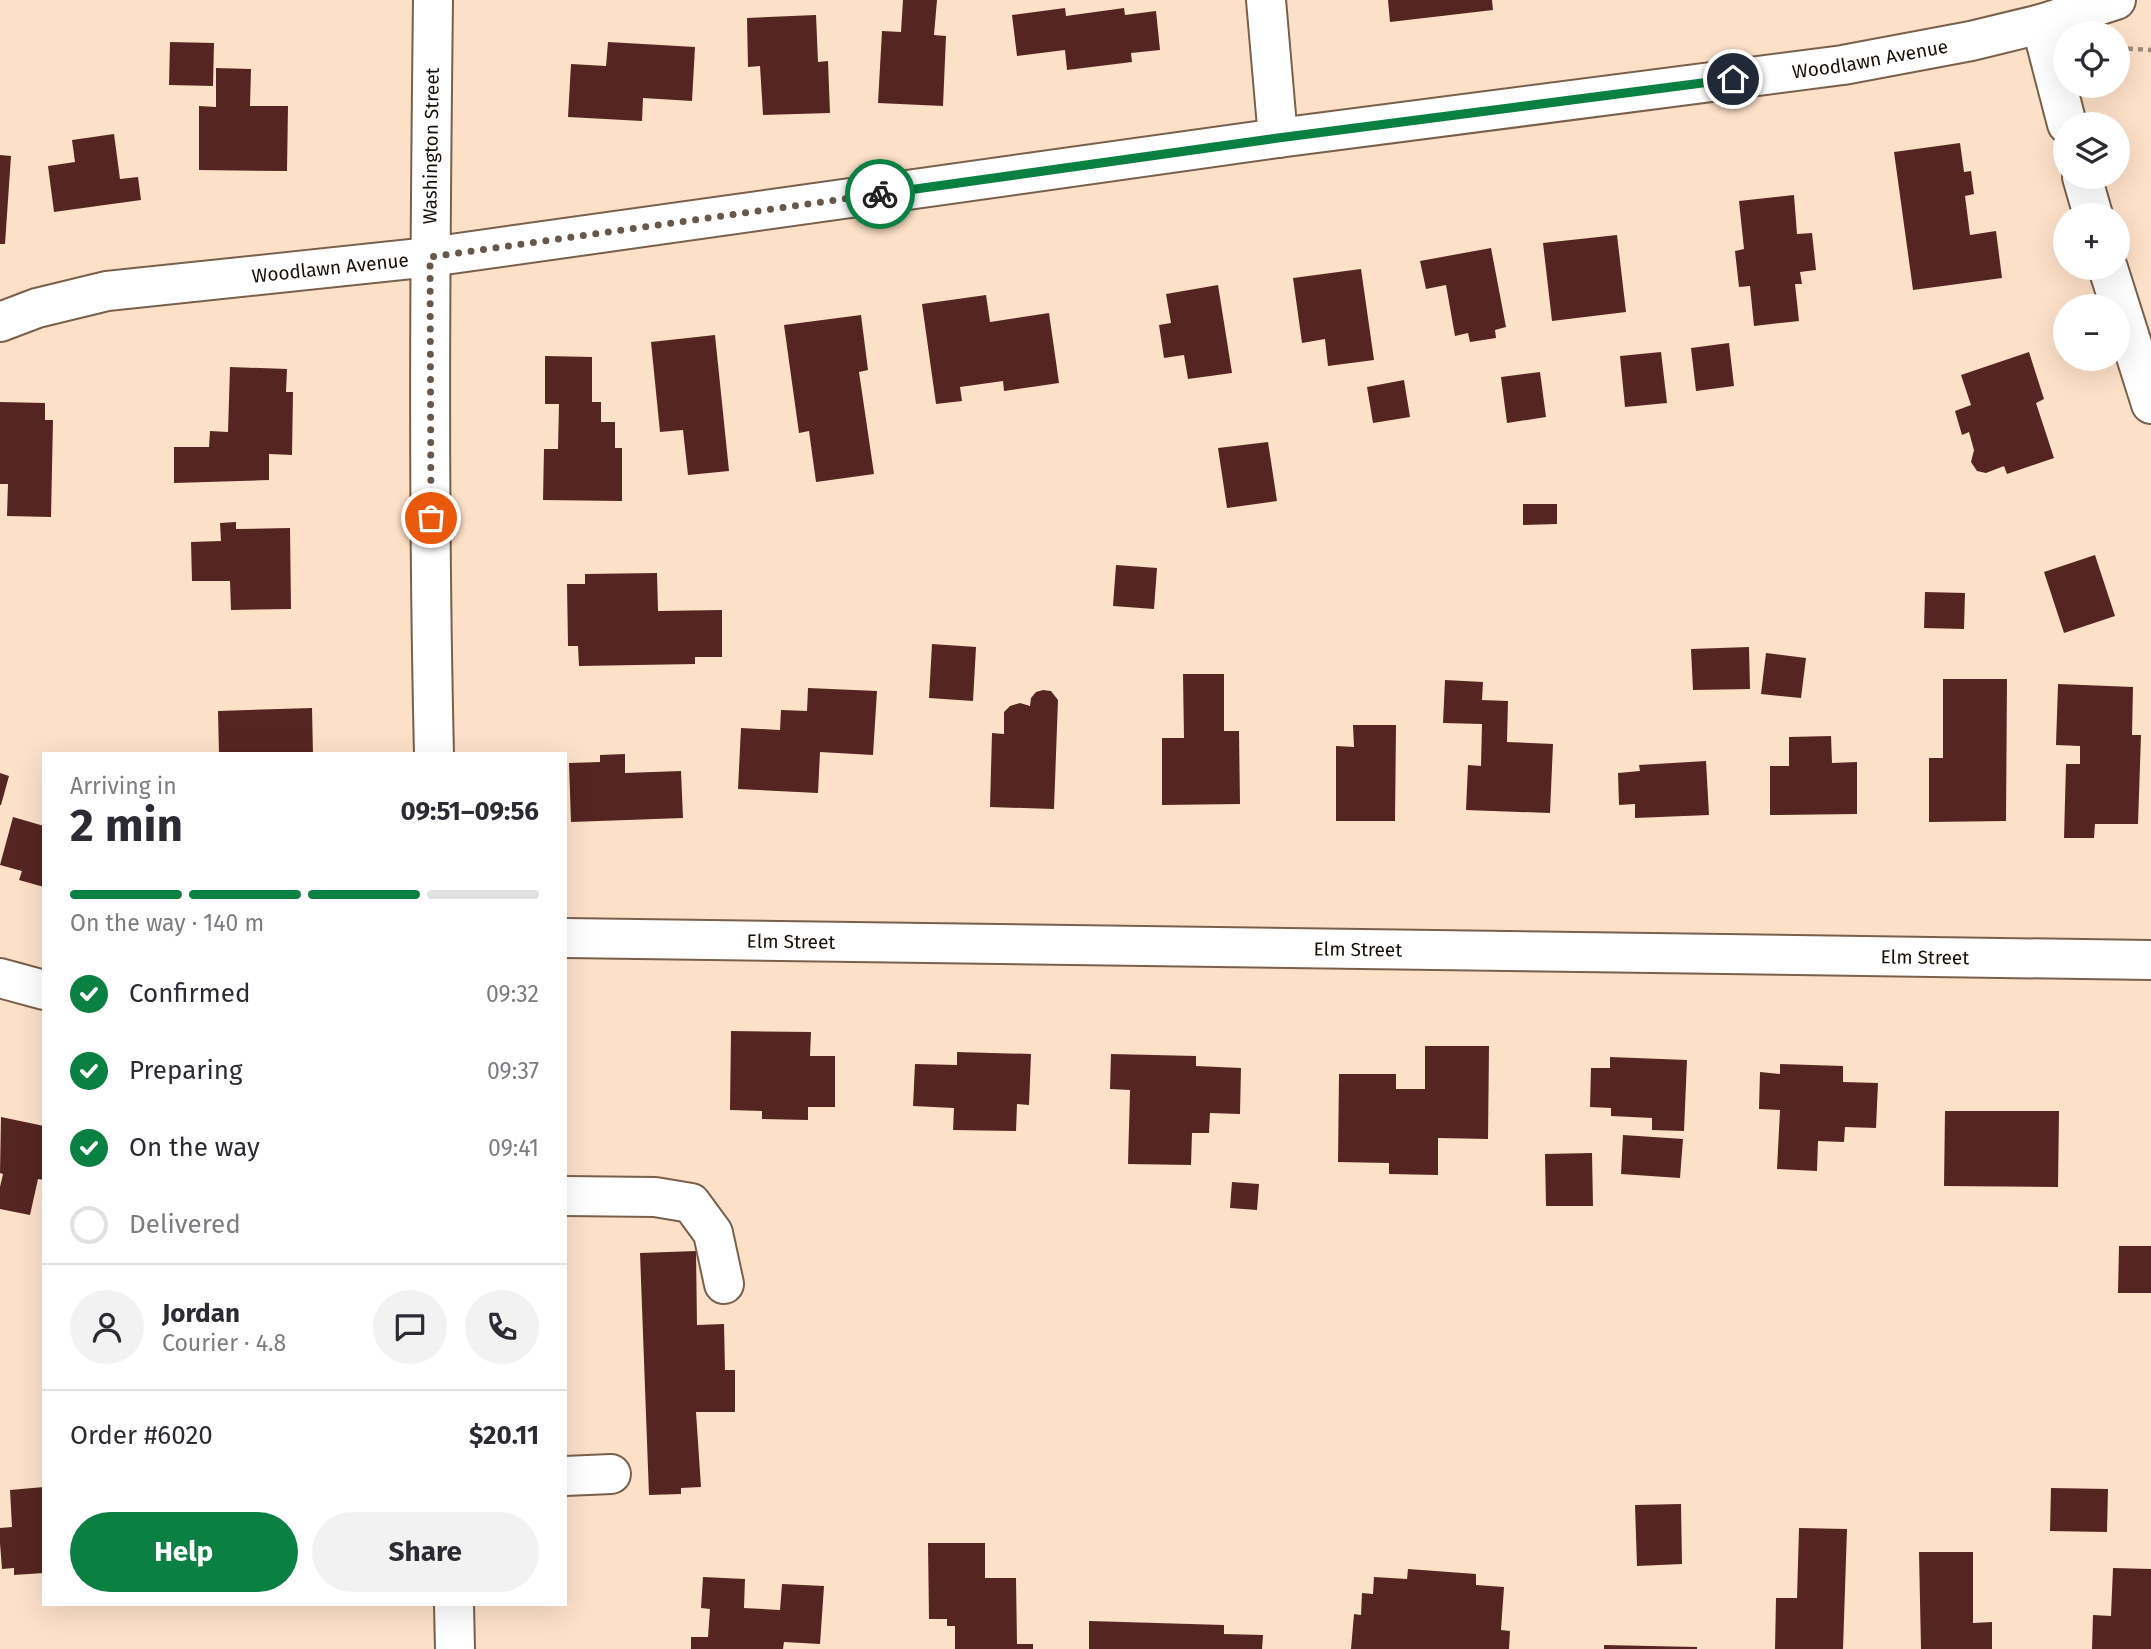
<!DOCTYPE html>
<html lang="en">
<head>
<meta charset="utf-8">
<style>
	:root { --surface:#fff; --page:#f2f2f3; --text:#2b2b33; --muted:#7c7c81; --line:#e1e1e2; --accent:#0b8043 }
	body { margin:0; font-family:"Fira Sans",sans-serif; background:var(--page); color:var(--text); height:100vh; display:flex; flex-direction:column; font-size:26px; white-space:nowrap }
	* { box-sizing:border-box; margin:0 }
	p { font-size:23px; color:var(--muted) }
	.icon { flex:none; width:38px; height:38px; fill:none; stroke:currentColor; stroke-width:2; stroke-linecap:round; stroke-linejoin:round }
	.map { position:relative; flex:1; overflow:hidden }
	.sheet { position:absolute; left:42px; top:752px; width:525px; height:854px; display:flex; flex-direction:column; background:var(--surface); border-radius:0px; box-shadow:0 7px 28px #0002 }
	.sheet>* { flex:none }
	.fabs { position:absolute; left:2053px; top:21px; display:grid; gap:14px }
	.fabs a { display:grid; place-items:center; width:77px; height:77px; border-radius:50%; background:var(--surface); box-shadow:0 7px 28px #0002; font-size:35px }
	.pin { position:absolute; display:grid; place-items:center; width:60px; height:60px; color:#fff; margin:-30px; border:4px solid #fff; border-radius:50%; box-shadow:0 2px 7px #0007 }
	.courier { position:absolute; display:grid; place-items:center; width:70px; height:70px; margin:-35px; border:5px solid #0b8043; border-radius:50%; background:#fff; color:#222; box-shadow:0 2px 9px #0007 }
	.overview em { font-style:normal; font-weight:700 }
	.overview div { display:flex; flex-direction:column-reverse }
	.overview { display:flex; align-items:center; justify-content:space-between; height:119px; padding:0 28px }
	h1 { font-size:46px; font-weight:700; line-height:52px }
	.bar { display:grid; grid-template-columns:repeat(4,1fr); gap:10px 7px; align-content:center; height:84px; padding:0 28px }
	.bar i { height:9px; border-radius:5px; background:var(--line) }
	.bar .active { background:var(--accent) }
	.bar p { grid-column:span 4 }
	.line { display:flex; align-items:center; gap:18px; padding:0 28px; border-top:2px solid var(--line) }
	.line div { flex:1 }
	.round { display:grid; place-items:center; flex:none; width:74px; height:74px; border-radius:37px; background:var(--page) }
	ol { padding:0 28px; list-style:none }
	li { display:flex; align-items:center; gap:21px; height:77px }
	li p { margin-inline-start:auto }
	li .icon { padding:7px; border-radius:50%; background:var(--accent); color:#fff; stroke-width:4 }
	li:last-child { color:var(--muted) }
	li i { width:38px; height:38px; border:4px solid var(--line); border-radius:50% }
	.button { display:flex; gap:14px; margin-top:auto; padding:14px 28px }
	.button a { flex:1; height:80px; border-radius:42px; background:var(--accent); color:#fff; font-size:28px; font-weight:700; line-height:80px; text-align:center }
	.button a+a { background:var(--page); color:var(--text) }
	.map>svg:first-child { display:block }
	.building { fill:#552521 }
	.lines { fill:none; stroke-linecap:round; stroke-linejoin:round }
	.minor-casing { stroke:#79604b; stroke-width:42 }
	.major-casing { stroke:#79604b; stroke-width:42 }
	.path { stroke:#a08b79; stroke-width:4.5; stroke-dasharray:5 5; stroke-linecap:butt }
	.minor { stroke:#fff; stroke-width:38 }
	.major { stroke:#fff; stroke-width:38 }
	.done { stroke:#68584b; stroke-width:7; stroke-dasharray:0 12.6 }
	.route { stroke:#0b8043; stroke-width:9 }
	.labels { text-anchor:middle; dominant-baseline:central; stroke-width:7; stroke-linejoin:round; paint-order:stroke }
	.street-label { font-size:19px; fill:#180f07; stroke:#fff }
</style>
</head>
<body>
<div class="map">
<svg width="2151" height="1649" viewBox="0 0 2151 1649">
	<rect width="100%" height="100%" fill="#fde0c8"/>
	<!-- building -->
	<path class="building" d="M903,0H937L934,35L946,36L943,106L878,103L882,31L901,32Z
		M1388,0H1492L1493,10L1390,22Z
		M1065,8L1066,16L1124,8L1125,15L1156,11L1160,50L1131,53L1132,62L1067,70L1065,50L1017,56L1012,15Z
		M816,15L818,62L828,61L830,113L763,115L760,66L748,67L747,18Z
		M170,42L214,43L213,86L169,85Z
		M608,42L695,47L692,101L643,98L642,121L568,117L571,64L606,66Z
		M216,68L251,69L250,106H288L287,171L199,170V106L216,107Z
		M114,134L120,179L138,177L141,200L54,212L48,166L75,162L72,140Z
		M1960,143L1964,172L1971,171L1974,194L1965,196L1970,235L1996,231L2002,278L1913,290L1894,152Z
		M0,155L11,156L5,244H0Z
		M1794,195L1797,234L1812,233L1816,270L1800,272L1802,284H1795L1799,321L1754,326L1750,286L1739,287L1735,251L1744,249L1739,201Z
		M1617,235L1626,312L1552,321L1543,243Z
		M1491,248L1506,327L1495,330L1496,338L1470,342L1468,333L1455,336L1446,285L1426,289L1420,261Z
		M1361,269L1374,360L1328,366L1325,339L1302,343L1293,278Z
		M1218,285L1232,373L1188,379L1184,355L1164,358L1159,325L1171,323L1166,294Z
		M986,295L990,322L1049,313L1059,383L1004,391L1003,381L960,387L962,401L936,404L922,304Z
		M861,315L868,370L859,372L874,474L816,482L809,431L799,433L784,325Z
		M715,335L729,471L688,475L683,430L660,432L651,342Z
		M1729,343L1734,386L1696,391L1691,348Z
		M1661,352L1667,403L1625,407L1620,356Z
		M2029,352L2044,399L2036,403L2054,458L2007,474L2004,466L1986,473L1977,471L1971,462L1974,450L1969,432L1962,435L1955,411L1971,405L1961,375Z
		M545,356L592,357V402H601V422H615V448H622V501L543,500L544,449H558L559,404H545Z
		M230,367L287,369L286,392H293L292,455L269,454V480L174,483V447H209L210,431L228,432Z
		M1540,372L1546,417L1507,423L1501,377Z
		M1404,380L1410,417L1373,423L1367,387Z
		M0,402L45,403V420H53L51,517L7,516L8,484H0Z
		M1268,442L1277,501L1227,508L1218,448Z
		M1523,504H1557V524L1523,525Z
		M236,522V529L290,528L291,609L231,610L230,581H192L191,542L221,541L220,523Z
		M2095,555L2115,616L2064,633L2044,572Z
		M1116,565L1157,568L1154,609L1113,606Z
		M657,573L658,611L722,610V657H695V664L579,666L578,646H568L567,584H585V574Z
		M1925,592L1965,593L1964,629L1924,628Z
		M932,644L976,647L973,701L929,698Z
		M1749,647L1750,689L1693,690L1691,649Z
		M1766,653L1806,658L1801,698L1761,694Z
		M1183,674H1224V731H1239L1240,804L1162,805V738H1184Z
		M1943,679H2007L2006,821L1929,822V758H1943Z
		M1445,680L1483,682L1482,700L1508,701L1507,742L1553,744L1550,813L1466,810L1468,765L1481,766L1482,724L1443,723Z
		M2058,684L2133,687L2132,735H2141L2138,824H2095L2094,838H2064L2066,764H2080V746L2056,745Z
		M808,688L877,691L873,755L820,752L818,793L738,789L741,728L780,730L781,710L807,711Z
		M1043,690L1051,691L1058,700L1054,809L990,807L992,733L1004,734V712L1010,706L1020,703L1030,706L1031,698L1036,692Z
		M312,708L313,754H219L218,711Z
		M1353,725H1396L1395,821H1336V746L1354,747Z
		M1831,736L1832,763L1857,762V814L1770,815V766H1789V737Z
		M625,754V773L681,771L683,818L571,822L569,763L600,762V755Z
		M1706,761L1709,815L1635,818V804L1619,805L1618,773L1640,771L1639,765Z
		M0,773L9,776L1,805H0Z
		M13,817L44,826V887L19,880L22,871L0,865Z
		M731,1031L811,1032L810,1056H835V1107H808V1120L762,1119V1111L730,1110Z
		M1425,1046H1489L1488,1139L1438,1138V1175L1389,1174V1163L1338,1162L1339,1074H1396V1089H1425Z
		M957,1052L1031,1054L1029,1105L1017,1104L1016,1131L953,1130L954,1108L913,1106L915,1064L957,1065Z
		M1111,1054L1196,1056V1066L1241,1068L1240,1114L1210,1113L1209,1133H1192L1191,1165L1128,1164L1130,1090L1110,1089Z
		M1610,1057L1687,1060L1684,1131L1652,1130V1118L1611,1116V1108L1590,1107L1591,1068H1610Z
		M1780,1064L1843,1066V1082L1878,1083L1876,1128L1845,1127L1844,1142L1818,1141L1817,1171L1777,1169L1780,1110L1759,1109L1760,1072L1780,1074Z
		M1945,1111H2059L2058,1187L1944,1186Z
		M1,1117L44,1126V1180L38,1179L30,1215L0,1209V1187L3,1174L0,1173Z
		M1623,1135L1683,1139L1680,1178L1621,1174Z
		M1592,1153L1593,1206H1546L1545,1154Z
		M1232,1182L1259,1184L1257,1210L1230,1208Z
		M2119,1246H2151V1293H2118Z
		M696,1251L697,1325L724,1324L725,1370H735V1412H696L701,1487L681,1488V1494L649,1495L640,1253Z
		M44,1487V1573L14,1575V1568L2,1569L0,1543V1528L12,1527L10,1490Z
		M2051,1488L2108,1489L2107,1532L2050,1531Z
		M1681,1504L1682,1564L1637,1566L1635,1505Z
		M1799,1528L1847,1529L1843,1649H1775L1776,1598H1797Z
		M928,1543H985V1578H1016L1017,1644H1033V1649H955V1626H947V1619H929Z
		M1919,1552H1973V1623L1992,1622V1649H1921Z
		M2113,1568L2151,1569V1649H2092L2093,1615L2111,1616Z
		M1408,1569L1476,1574V1585L1504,1587L1501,1630L1510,1631L1509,1649H1351L1354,1614L1361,1615L1362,1593L1373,1594L1374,1577L1407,1579Z
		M703,1577L745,1579L744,1608L780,1610L782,1584L824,1586L820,1644L784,1642L783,1649H691V1637H708L710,1609L701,1608Z
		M1089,1621L1224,1625V1634L1263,1635L1262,1649H1089Z
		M1604,1645L1697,1647V1649H1604Z"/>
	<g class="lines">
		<defs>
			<g id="minor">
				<path d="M1266,0L1278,138"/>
				<path d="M2041,24L2067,124"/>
				<path d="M2082,177L2093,215"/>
				<path d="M2108,268L2151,404"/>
				<path id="s1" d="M0,322L37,308L107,291L430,257L1278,138L1843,65L1971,41L2041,24L2116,0"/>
				<path id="s2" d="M565,938L2151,960"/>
				<path d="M0,978L44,990"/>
				<path d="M565,1196L655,1197L691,1203L713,1233L724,1284"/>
				<path d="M565,1476L611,1474"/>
			</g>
			<path id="major" d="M433,0C430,251 428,503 434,754
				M454,1605L455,1649"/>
		</defs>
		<!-- minor casing -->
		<use href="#minor" class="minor-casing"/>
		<!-- major casing -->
		<use href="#major" class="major-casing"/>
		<!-- path -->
		<path class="path" d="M2118,48L2151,50"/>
		<!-- minor -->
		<use href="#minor" class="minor"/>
		<!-- major -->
		<use href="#major" class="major"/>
	</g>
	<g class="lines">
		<!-- done -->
		<path class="done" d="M431,518L430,257L880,194"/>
		<!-- route -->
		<path class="route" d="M880,194L1278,138L1733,79"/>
	</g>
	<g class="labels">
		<!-- street labels -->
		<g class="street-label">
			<text stroke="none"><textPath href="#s1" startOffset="1890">Woodlawn Avenue</textPath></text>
			<text transform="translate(431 146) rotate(-89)">Washington Street</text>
			<text stroke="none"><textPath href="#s1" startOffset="336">Woodlawn Avenue</textPath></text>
			<text stroke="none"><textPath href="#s2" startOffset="226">Elm Street</textPath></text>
			<text stroke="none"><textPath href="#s2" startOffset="793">Elm Street</textPath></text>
			<text stroke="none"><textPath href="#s2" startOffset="1360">Elm Street</textPath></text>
		</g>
	</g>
</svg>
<div class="fabs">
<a><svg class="icon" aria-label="locate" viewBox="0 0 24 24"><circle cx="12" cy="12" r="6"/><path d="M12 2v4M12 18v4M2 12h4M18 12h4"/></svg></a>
<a><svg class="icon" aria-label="layers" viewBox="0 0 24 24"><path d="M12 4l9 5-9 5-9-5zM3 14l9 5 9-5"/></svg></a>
<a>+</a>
<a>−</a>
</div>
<div class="pin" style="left:431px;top:518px;background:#ea580c"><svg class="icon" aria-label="bag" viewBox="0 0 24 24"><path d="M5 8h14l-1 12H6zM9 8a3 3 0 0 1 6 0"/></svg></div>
<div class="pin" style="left:1733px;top:79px;background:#1f2937"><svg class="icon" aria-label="home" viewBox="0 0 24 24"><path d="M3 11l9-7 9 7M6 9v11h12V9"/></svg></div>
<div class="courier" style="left:880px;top:194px"><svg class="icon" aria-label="bike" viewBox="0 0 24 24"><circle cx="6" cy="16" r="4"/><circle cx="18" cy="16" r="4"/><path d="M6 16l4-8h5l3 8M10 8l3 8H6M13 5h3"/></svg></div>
<section class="sheet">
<div class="overview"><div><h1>2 min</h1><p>Arriving in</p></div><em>09:51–09:56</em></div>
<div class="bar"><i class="active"></i><i class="active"></i><i class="active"></i><i></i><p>On the way · 140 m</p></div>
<ol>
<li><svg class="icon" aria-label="check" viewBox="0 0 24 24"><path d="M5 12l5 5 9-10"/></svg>Confirmed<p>09:32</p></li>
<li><svg class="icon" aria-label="check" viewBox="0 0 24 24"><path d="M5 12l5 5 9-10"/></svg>Preparing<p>09:37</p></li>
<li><svg class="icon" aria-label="check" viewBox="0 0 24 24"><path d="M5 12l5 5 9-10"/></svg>On the way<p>09:41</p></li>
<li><i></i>Delivered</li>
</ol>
<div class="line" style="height:126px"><a class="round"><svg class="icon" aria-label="person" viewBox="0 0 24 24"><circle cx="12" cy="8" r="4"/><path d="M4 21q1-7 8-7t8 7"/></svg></a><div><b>Jordan</b><p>Courier · 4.8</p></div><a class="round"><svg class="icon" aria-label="chat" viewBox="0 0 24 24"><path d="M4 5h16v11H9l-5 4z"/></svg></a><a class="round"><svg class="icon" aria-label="phone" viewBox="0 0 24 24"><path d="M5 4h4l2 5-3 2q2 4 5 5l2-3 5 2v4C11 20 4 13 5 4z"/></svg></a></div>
<div class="line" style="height:91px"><div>Order #6020</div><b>$20.11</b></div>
<div class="button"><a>Help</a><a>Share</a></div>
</section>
</div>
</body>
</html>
